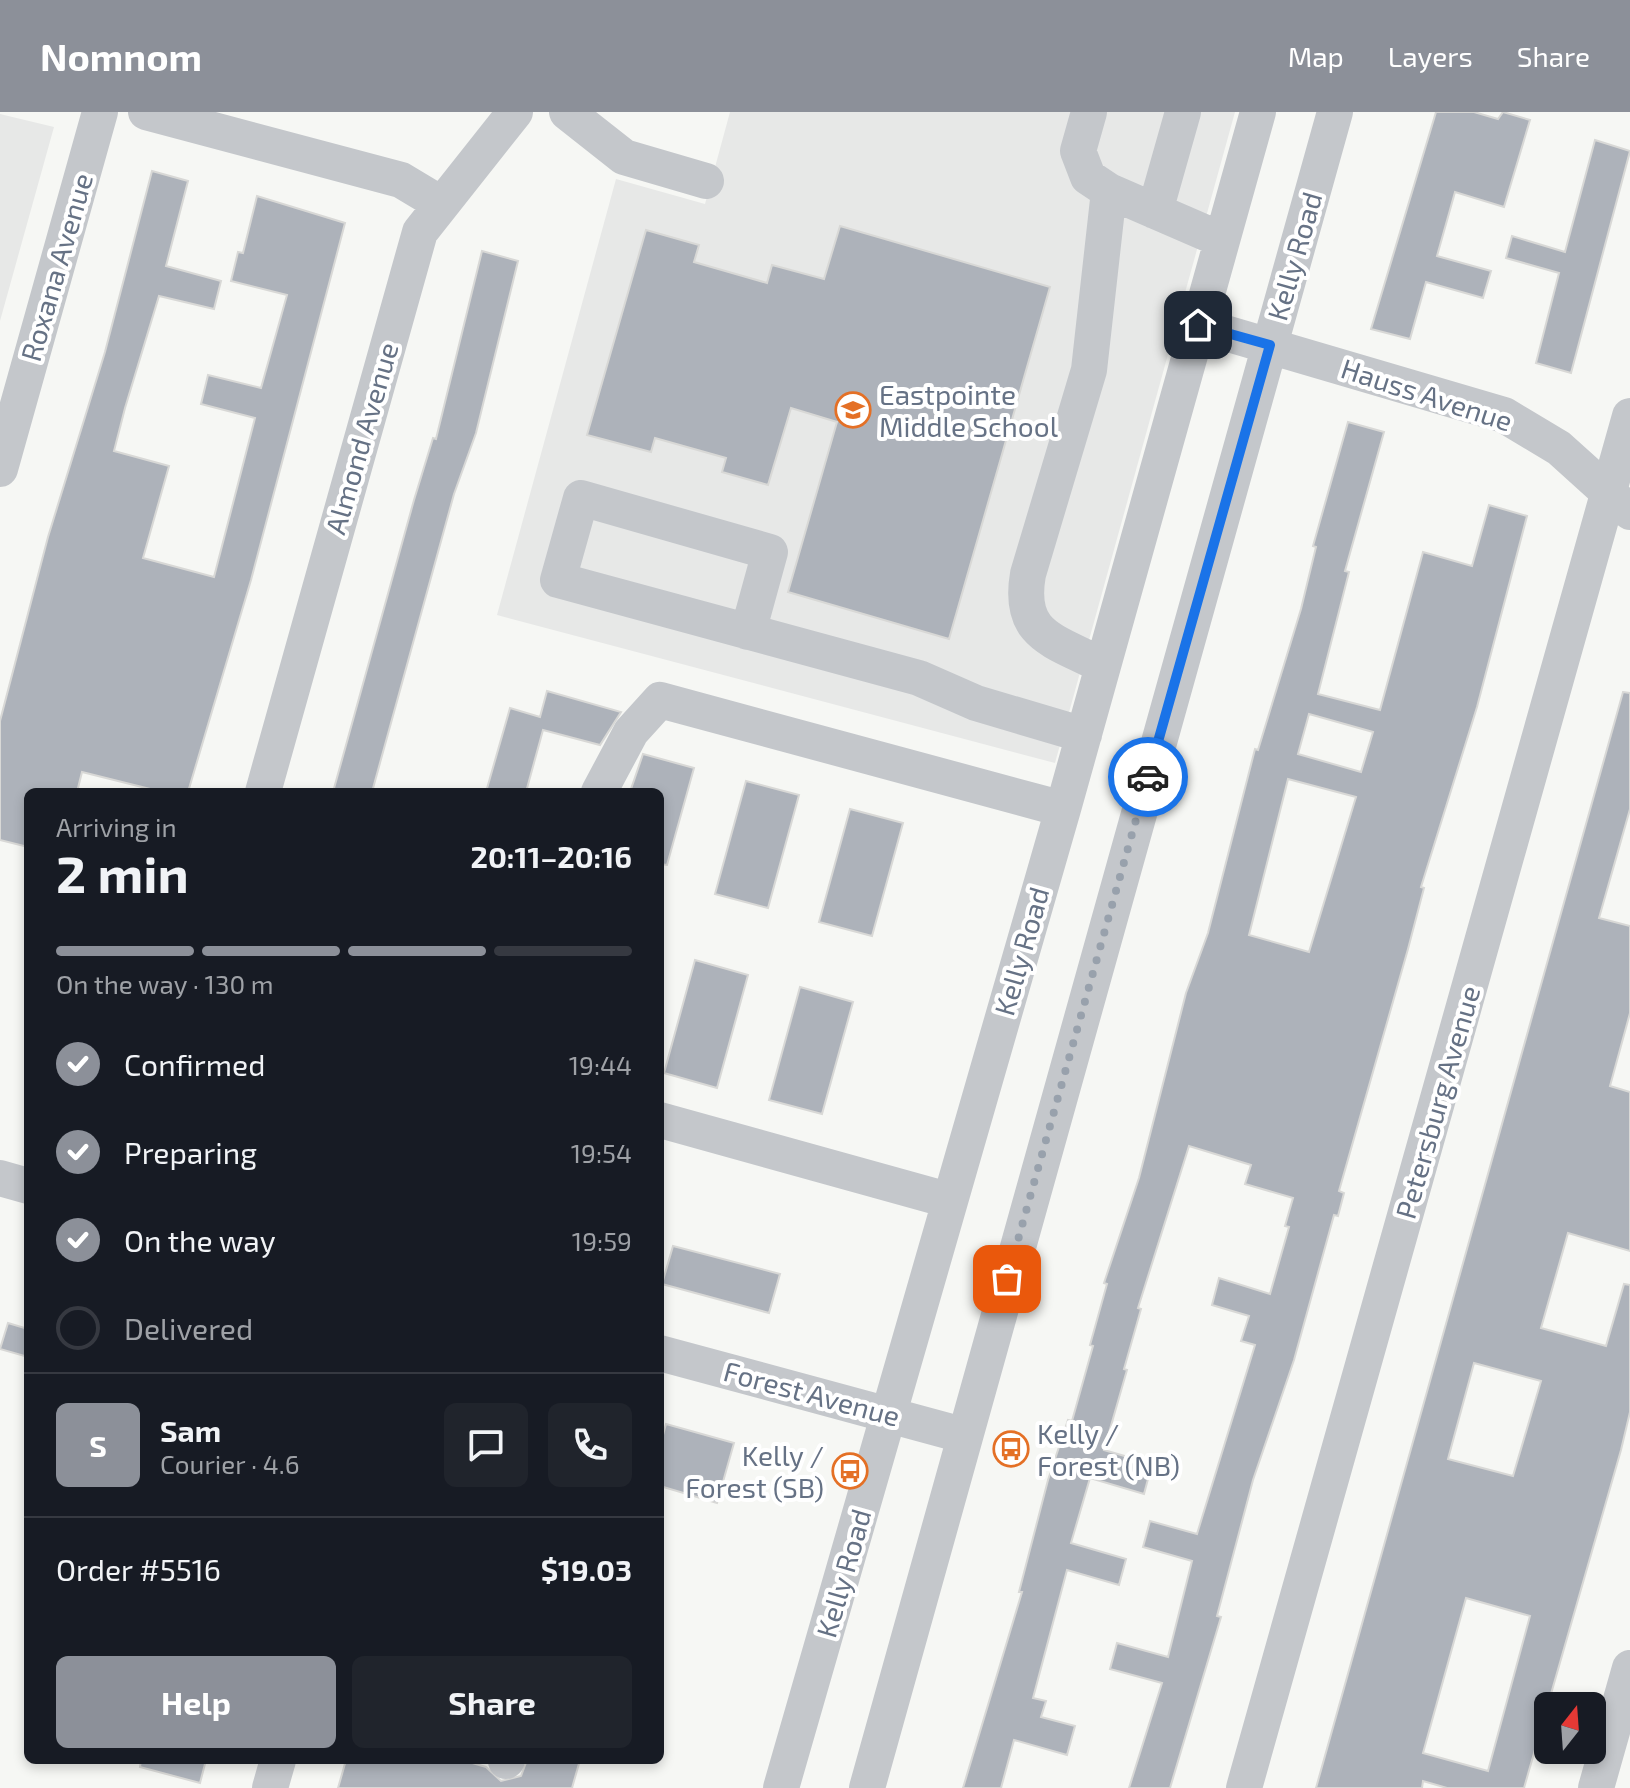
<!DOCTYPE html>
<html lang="en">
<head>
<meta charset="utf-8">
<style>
	:root { --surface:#171b24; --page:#20242c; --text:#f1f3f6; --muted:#9ea1a6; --line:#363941; --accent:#8c9099 }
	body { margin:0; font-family:"Exo 2",sans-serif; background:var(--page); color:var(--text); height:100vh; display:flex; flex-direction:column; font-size:30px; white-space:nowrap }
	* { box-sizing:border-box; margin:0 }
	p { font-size:26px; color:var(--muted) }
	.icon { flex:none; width:44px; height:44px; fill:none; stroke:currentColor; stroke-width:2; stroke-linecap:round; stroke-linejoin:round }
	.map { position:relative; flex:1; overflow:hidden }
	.sheet { position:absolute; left:24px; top:676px; width:640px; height:976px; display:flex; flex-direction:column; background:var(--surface); border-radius:12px; box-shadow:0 4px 12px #0003 }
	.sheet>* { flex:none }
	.needle { width:52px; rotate:17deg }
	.fabs { position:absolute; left:1534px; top:1580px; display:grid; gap:16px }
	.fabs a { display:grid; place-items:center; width:72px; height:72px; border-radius:12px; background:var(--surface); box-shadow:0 4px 12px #0003; font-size:40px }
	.pin { position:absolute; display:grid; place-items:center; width:68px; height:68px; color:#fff; margin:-34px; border-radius:16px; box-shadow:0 4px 12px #0006 }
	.courier { position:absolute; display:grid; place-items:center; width:80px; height:80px; margin:-40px; border:6px solid #1a73e8; border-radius:50%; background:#fff; color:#222; box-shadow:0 2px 10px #0007 }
	.head em { font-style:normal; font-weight:700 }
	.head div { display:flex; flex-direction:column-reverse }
	.head { display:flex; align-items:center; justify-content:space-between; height:136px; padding:0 32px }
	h1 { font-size:52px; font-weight:700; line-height:60px }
	.bar { display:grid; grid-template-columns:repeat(4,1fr); gap:12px 8px; align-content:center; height:96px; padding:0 32px }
	.bar i { height:10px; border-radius:6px; background:var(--line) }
	.bar .active { background:var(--accent) }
	.bar p { grid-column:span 4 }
	.line { display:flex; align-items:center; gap:20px; padding:0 32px; border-top:2px solid var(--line) }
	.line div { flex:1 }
	.round { display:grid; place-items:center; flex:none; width:84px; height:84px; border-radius:12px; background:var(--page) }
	ol { padding:0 32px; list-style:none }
	li { display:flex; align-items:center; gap:24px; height:88px }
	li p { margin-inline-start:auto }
	li .icon { padding:8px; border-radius:50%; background:var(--accent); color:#fff; stroke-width:4 }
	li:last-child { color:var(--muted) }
	li i { width:44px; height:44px; border:4px solid var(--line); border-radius:50% }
	.primary-button { display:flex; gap:16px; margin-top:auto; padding:16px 32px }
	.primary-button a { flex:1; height:92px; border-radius:12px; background:var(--accent); color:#fff; font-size:32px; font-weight:700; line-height:92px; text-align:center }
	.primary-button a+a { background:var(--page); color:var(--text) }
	header { display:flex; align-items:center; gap:48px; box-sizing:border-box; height:112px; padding:0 40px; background:var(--accent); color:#fff }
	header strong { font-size:38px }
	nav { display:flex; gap:44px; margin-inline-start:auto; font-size:28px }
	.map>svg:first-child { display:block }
	.built { fill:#e7e8e7 }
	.building { fill:#adb2ba; stroke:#d8d8d6; stroke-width:2; fill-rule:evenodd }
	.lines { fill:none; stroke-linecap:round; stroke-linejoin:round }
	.minor { stroke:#c4c7cb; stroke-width:36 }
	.done { stroke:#98a1ac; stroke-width:8; stroke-dasharray:0 14.4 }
	.route { stroke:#1a73e8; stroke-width:10 }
	.labels { text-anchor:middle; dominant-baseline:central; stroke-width:8; stroke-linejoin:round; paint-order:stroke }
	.street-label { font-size:28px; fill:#667285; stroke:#fff }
	.poi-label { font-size:28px; fill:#667285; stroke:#fff; text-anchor:start }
</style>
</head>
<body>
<header>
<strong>Nomnom</strong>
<nav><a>Map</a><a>Layers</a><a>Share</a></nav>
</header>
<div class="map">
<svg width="1630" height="1676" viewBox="0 0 1630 1676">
	<rect width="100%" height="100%" fill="#f6f7f4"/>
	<!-- built -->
	<path class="built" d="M730,0H1235L1055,651L497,503L616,67L705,92Z
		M0,2L54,15L0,209Z"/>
	<!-- building -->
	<path class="building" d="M1436,0H1474L1498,7L1503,0L1530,8L1504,95L1455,80L1437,144L1491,159L1483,186L1426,170L1410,227L1371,217Z
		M1595,28L1630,39L1571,261L1536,251L1559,161L1506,146L1512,124L1565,140Z
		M152,59L188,69L166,154L221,169L214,197L159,184L125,296L114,339L169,354L143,446L214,465L255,306L201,292L208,263L261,276L287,183L231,169L238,140L243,141L257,84L345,111L251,468L188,680H149L150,677L82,660L77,680H28V735L0,728V609L48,425L105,240Z
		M840,114L1050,175L949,527L788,480L837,310L791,296L768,373L722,360L726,346L655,326L651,340L587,323L646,118L699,133L694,150L767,171L772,153L824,167Z
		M482,139L518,149L476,321L454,382L372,680H333L414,388L433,326L436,327Z
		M1348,310L1384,320L1345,459L1349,460L1318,582L1380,598L1423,440L1472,454L1489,393L1527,404L1477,595L1421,775L1424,776L1408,837L1339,1079L1344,1081L1338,1104L1334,1103L1294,1248L1253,1368L1217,1504L1221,1505L1170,1676H1129L1162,1571L1110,1557L1117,1531L1168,1545L1192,1449L1143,1435L1150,1409L1197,1422L1255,1233L1241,1229L1249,1204L1212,1193L1219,1166L1270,1182L1289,1115L1285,1114L1293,1086L1245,1072L1251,1053L1189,1034L1138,1196L1141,1197L1124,1257L1127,1258L1104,1338L1152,1352L1144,1382L1090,1366L1071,1431L1126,1447L1119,1473L1067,1458L1033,1586L1046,1589L1041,1605L1075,1614L1067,1643L1014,1628L1001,1676H963L1022,1480H1019L1048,1368L1068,1308L1072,1309L1093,1234L1090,1233L1107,1172L1104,1171L1139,1066L1186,881L1208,821L1255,637L1258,638L1301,497L1316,435L1313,434ZM1309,602L1373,620L1361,660L1298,642ZM1288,667L1356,685L1309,840L1249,823Z
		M547,579L621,600L600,633L543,618L526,680H486L510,596L540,605Z
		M1623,580L1630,581V697L1599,806L1630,814V901L1610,974L1630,980V1139L1568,1121L1541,1216L1606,1234L1624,1172L1630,1173V1300L1621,1338L1524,1676H1447L1423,1669L1422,1676H1316ZM1474,1251L1541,1269L1513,1364L1448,1347ZM1466,1486L1530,1504L1488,1659L1423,1641Z
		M643,642L694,656L667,753L660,752V680H630Z
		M746,669L799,683L768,796L715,782Z
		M850,697L903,711L872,824L819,810Z
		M695,848L748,863L717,976L664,961Z
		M800,875L853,890L822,1002L769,988Z
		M673,1134L780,1162L769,1201L662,1172Z
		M8,1211L28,1217V1245L0,1237Z
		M666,1312L734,1331L717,1391L660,1374V1334Z
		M141,1648H206L200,1671L140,1655Z
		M346,1648H462L486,1655L501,1669L521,1664L527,1648H580L572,1676H338Z"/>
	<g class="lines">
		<!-- minor -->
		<path class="minor" d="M146,0L401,68L441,92
			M567,0L624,45L706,69
			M1089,0L1078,39L1088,65L1109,79L1222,128
			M1155,99L1183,0
			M1198,213L1504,303L1559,336L1630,400
			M0,357L100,0
			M748,520L770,440L581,386L558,468L919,566L976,591L1084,623
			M1103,554C1055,528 1017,525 1028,462L1089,258L1109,79
			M263,680L420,120L515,0
			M599,680L631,620L660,588L1063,697
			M660,1008L948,1088
			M0,1066L28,1074
			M660,1241L963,1323
			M506,1649L507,1648
			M270,1676L278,1648
			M781,1676L1063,697L1258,0
			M867,1676L1335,0
			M1244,1676L1630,304
			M1596,1676L1630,1556"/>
	</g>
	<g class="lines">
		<!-- done -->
		<path class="done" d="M1007,1167L1148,665"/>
		<!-- route -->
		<path class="route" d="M1148,665L1270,233L1198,213"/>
	</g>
	<!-- icons -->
	<defs>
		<symbol id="school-ring" viewBox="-11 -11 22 22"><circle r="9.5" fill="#fff" stroke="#e47026" stroke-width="1.5"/><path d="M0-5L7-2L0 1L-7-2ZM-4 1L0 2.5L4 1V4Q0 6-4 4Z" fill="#e47026"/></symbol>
		<symbol id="bus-ring" viewBox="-11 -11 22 22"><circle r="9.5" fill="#fff" stroke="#e47026" stroke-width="1.5"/><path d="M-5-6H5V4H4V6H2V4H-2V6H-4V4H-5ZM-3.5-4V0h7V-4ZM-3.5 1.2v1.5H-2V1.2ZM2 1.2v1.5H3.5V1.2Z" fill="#e47026"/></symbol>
	</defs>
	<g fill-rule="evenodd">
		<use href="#school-ring" x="833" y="278" width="40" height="40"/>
		<use href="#bus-ring" x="991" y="1317" width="40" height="40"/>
		<use href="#bus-ring" x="830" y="1339" width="40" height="40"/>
	</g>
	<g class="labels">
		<!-- street labels -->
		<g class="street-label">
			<text transform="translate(1294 144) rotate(-74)">Kelly Road</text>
			<text transform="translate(56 155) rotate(-74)">Roxana Avenue</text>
			<text transform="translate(1427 282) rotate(18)">Hauss Avenue</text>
			<text transform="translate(361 326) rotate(-74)">Almond Avenue</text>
			<text transform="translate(1021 839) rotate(-74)">Kelly Road</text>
			<text transform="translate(1437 990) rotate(-74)">Petersburg Avenue</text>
			<text transform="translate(812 1281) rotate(15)">Forest Avenue</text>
			<text transform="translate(843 1461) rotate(-74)">Kelly Road</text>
		</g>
		<!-- poi labels -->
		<g class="poi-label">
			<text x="879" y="282">Eastpointe<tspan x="879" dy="32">Middle School</tspan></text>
			<text x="1037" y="1321">Kelly /<tspan x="1037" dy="32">Forest (NB)</tspan></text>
			<text x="824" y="1343" text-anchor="end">Kelly /<tspan x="824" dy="32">Forest (SB)</tspan></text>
		</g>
	</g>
</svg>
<div class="fabs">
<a><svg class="needle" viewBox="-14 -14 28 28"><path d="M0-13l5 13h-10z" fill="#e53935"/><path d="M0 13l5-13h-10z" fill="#9ea1a6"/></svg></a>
</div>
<div class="pin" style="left:1007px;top:1167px;background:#ea580c"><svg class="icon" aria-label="bag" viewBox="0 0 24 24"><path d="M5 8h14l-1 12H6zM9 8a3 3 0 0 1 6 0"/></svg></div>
<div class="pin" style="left:1198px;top:213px;background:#1f2937"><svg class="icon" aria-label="home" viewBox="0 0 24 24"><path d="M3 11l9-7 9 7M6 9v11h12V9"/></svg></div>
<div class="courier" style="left:1148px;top:665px"><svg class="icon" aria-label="car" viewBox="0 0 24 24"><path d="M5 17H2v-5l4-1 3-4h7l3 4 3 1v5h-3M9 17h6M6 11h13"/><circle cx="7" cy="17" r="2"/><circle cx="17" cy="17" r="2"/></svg></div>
<section class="sheet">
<div class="head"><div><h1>2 min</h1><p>Arriving in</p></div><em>20:11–20:16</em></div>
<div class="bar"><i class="active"></i><i class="active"></i><i class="active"></i><i></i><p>On the way · 130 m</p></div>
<ol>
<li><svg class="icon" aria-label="check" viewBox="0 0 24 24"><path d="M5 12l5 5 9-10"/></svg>Confirmed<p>19:44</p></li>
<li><svg class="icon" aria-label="check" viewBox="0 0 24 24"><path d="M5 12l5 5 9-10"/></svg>Preparing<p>19:54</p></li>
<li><svg class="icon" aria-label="check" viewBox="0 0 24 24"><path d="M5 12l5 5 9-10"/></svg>On the way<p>19:59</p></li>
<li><i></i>Delivered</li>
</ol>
<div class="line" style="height:144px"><b class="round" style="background:var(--accent);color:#fff">S</b><div><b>Sam</b><p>Courier · 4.6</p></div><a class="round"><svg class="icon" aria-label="chat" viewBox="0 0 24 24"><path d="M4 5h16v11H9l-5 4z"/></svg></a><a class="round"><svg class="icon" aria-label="phone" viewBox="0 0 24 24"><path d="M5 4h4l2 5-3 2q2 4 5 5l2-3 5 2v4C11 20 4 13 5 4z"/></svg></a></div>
<div class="line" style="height:104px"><div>Order #5516</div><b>$19.03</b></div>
<div class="primary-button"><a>Help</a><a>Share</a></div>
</section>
</div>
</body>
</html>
